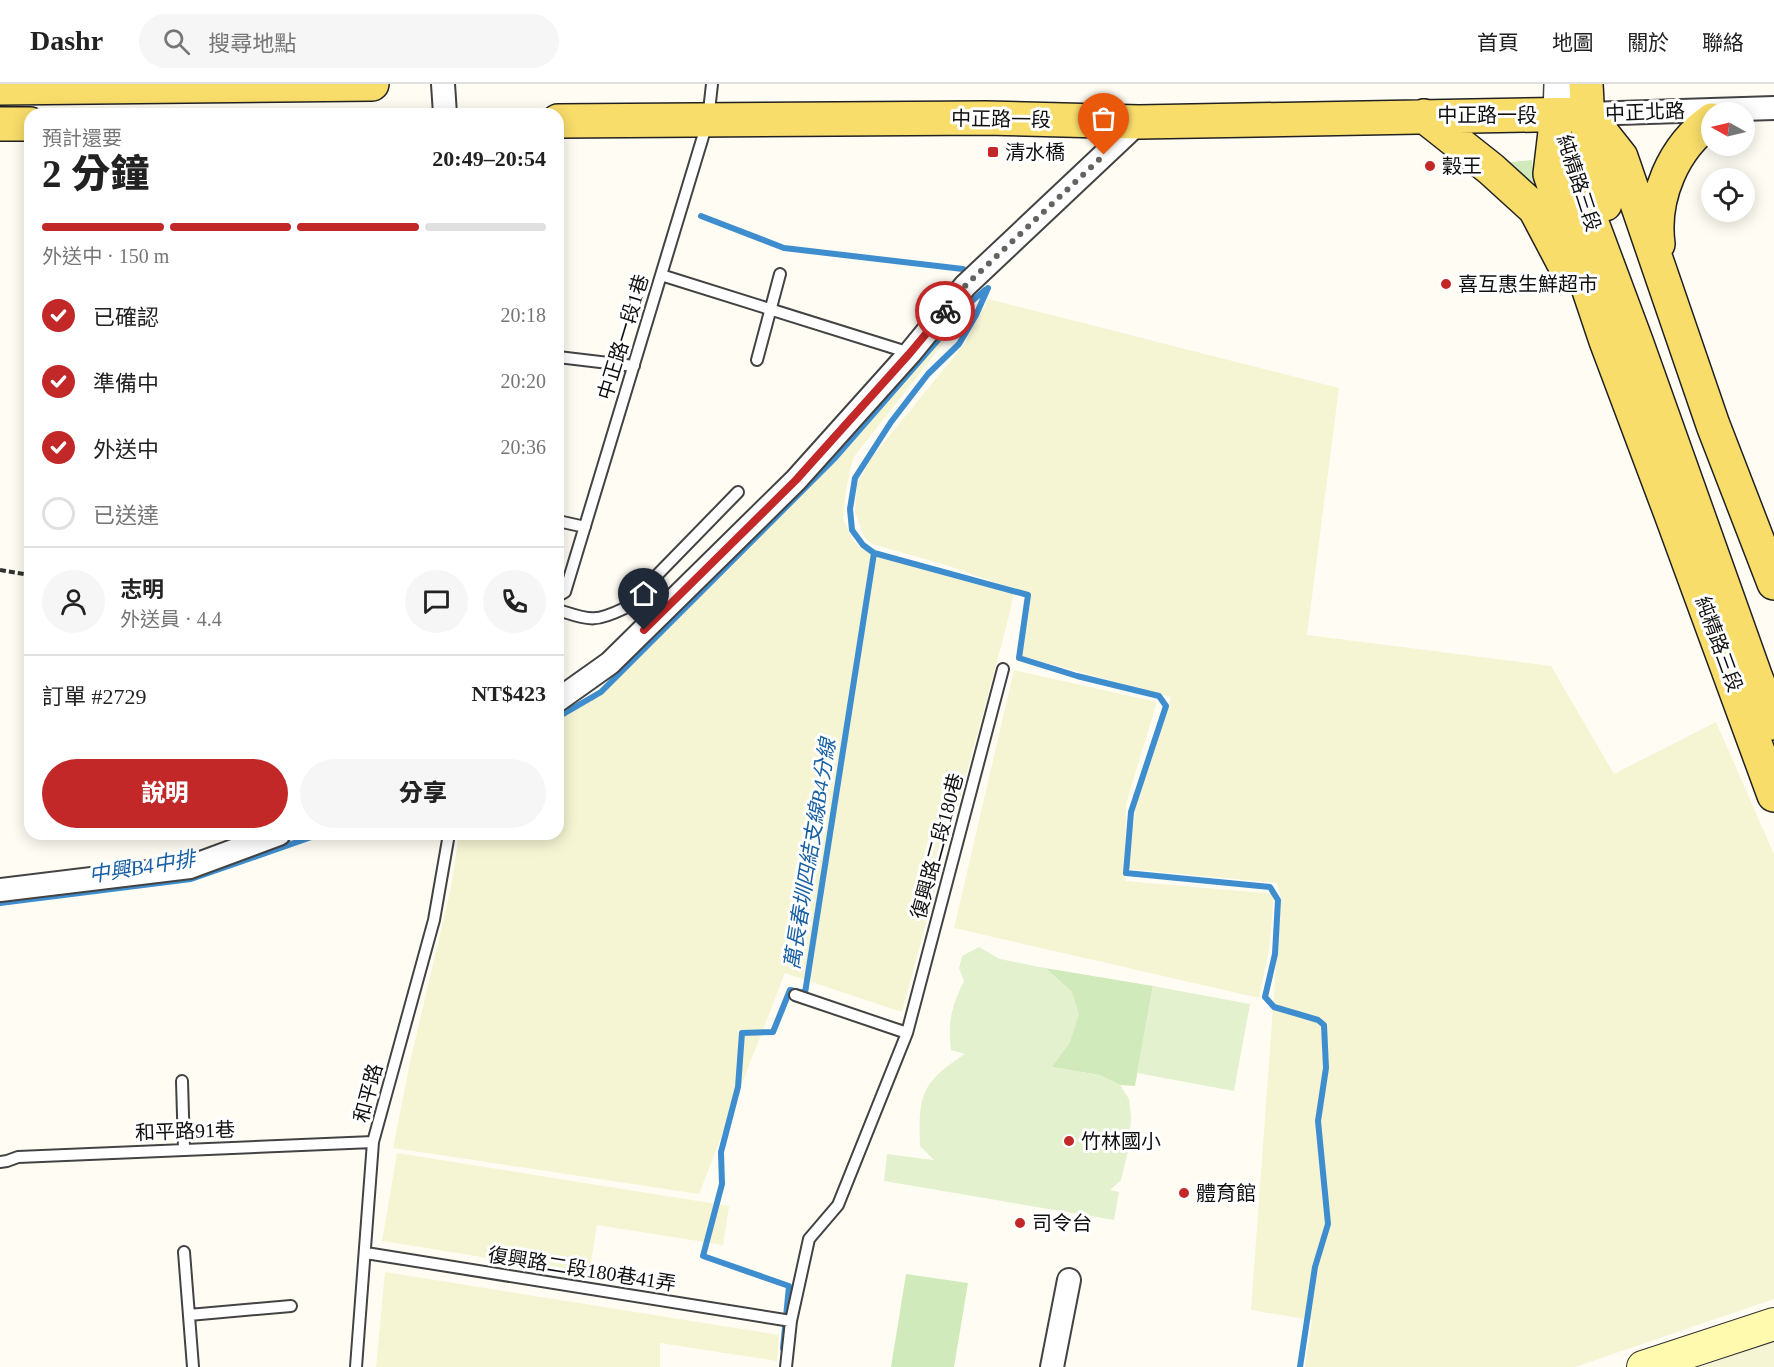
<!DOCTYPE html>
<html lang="zh-TW">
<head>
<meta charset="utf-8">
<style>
	:root { --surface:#fff; --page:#f6f6f6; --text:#222; --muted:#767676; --line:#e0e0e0; --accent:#c12827 }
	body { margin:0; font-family:"Times New Roman","Noto Sans TC",serif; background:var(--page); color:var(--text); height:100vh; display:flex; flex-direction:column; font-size:22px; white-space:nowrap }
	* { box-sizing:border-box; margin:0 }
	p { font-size:20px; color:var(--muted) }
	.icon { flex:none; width:33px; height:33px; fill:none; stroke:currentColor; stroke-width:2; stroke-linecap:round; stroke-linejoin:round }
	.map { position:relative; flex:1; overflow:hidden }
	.drawer { position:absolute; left:24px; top:24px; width:540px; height:732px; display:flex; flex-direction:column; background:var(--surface); border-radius:18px; box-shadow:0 3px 15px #0003 }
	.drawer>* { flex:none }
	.needle { width:39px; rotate:278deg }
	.controls { position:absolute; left:1701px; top:18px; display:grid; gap:12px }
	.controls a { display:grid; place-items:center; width:54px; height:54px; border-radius:50%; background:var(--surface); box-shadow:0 3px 15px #0003; font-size:30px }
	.pin { position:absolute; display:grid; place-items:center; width:51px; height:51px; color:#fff; margin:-62px -26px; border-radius:50% 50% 50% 0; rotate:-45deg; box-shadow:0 0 6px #0007 }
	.pin .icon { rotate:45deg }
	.courier { position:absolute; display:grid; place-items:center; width:60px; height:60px; margin:-30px; border:4px solid #c12827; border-radius:50%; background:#fff; color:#222; box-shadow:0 2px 8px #0007 }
	.head em { font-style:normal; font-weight:800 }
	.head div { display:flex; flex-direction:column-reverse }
	.head { display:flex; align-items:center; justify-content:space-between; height:102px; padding:0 18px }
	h1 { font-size:39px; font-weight:800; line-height:45px }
	.bar { display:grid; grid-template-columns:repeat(4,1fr); gap:9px 6px; align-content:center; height:72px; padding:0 18px }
	.bar i { height:8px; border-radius:4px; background:var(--line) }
	.bar .on { background:var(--accent) }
	.bar p { grid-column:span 4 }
	.line { display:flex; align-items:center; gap:15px; padding:0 18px; border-top:2px solid var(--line) }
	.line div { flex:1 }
	.round { display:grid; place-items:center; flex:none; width:63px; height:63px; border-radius:32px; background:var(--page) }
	ol { padding:0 18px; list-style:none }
	li { display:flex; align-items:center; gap:18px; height:66px }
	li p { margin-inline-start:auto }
	li .icon { padding:6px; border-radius:50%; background:var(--accent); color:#fff; stroke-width:4 }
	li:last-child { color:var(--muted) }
	li i { width:33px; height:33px; border:3px solid var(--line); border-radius:50% }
	.primary-button { display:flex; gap:12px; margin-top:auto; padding:12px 18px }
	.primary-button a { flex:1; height:69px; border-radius:36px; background:var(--accent); color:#fff; font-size:24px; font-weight:800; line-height:69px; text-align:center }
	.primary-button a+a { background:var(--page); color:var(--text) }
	header { display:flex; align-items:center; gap:36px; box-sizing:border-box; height:84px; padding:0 30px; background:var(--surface); border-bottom:2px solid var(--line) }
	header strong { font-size:28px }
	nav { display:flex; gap:33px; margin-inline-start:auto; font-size:21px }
	.search { width:420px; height:54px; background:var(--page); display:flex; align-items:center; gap:15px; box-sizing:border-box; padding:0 21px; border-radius:33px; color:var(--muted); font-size:22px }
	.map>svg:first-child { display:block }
	.farmland { fill:#f5f4d3 }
	.green { fill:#d1eabc }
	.pitch { fill:#e3f1ce }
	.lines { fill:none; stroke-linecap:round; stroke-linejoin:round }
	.stream { stroke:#3e8dce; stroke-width:6 }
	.service-casing { stroke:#434343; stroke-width:14 }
	.minor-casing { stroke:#434343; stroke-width:26 }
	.tertiary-casing { stroke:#434343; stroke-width:30 }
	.secondary-casing { stroke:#323232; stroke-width:34 }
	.primary-casing { stroke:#212121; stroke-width:36 }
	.path { stroke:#323232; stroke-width:4; stroke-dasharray:6 3; stroke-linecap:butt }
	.service { stroke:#fff; stroke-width:10 }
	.minor { stroke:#fff; stroke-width:22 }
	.tertiary { stroke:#fff; stroke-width:27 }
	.secondary { stroke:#fffaae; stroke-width:32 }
	.primary { stroke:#f8dd6a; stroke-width:33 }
	.done { stroke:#64635f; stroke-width:6; stroke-dasharray:0 10.8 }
	.route { stroke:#c12827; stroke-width:8 }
	.poi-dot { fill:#c12827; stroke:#fff; stroke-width:2 }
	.labels { text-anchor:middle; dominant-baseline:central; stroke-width:6; stroke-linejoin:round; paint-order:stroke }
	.street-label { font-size:20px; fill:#101010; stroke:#fff }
	.poi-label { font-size:20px; fill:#101010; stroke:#fff; text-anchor:start }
	.water-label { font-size:21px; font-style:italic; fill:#185fa3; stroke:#fff }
</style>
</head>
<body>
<header>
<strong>Dashr</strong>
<div class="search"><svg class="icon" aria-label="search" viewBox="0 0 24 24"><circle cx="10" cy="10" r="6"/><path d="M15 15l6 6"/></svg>搜尋地點</div>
<nav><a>首頁</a><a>地圖</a><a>關於</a><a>聯絡</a></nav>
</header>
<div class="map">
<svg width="1774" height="1283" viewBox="0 0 1774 1283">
	<rect width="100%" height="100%" fill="#fffdf3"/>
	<!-- farmland -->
	<path class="farmland" d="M979,214L853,374L846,406L843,434L852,455L861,465L1011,504L946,481L872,460L864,453L855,427L857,400L872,373L965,259L988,215L1339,304L1307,551L1551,582L1614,690L1716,638L1774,770V1215L1575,1283H1305L1312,1236L1251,1226L1281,814L1277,799L1128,785L1136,720L1171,613L1018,571L1029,509L1015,505L1006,544L902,928L785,889L699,1110L393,1064L410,978L451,803L459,750H558V633L577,622L609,597L667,535L750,454Z
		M1014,586L1157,618L1126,720L1125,797L1274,810L1269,866L1259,914L954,844Z
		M397,1069L729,1122L723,1161L597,1141L589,1190L382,1157Z
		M385,1188L779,1251L777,1277L660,1259V1283H376Z
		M1774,1258V1283H1698Z"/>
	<!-- green -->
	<path class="green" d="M1532,76L1535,108L1503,79Z
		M1045,884L1153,902L1135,1002L1120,1001L1099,991L1051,983L1070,958L1072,908Z
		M906,1190L968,1199L954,1283H891Z"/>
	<!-- pitch -->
	<path class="pitch" d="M979,863L1000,875L1045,884L1072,908L1079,930L1070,958L1052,983L1099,991L1120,1001L1129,1015L1131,1033L1129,1063L1121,1096L1110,1106L1119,1108L1114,1136L884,1097L887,1070L934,1076L920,1062C918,1010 922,998 965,970L951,966C947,938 952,922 964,897L959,884L962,872Z
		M1153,902L1250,920L1234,1007L1137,989Z"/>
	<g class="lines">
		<!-- stream -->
		<path class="stream" d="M701,132L784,164L963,185
			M988,204L976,231L959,260L928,290L891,338L855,394L850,425L852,446L863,461L874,469L1028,511L1019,574L1077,592L1159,612L1166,622L1131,728L1126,789L1270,803L1278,816L1275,870L1265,913L1274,923L1318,936L1324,941L1326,984L1318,1037L1328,1140L1315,1183L1300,1283
			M558,633L601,608L834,375L972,217L985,206
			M0,819L191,795L320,750
			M783,1264L789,1202L703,1172L722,1100L721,1068L738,1003L742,949L773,948L790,906L805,909L874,469"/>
		<defs>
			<path id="service" d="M661,191L910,269
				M558,273L634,282
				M757,276L780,190
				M558,437L585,443
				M558,512L565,508L708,36L712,0
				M558,526C590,536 594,539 625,524L738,408
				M795,911L907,949
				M182,997L184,1065
				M0,1078L7,1077L18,1073L373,1058
				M184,1168L193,1283
				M366,1169L791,1237
				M189,1231L291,1222
				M356,1283L373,1058L434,836L449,750
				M786,1283L791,1237L809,1155L838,1121L907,949L1003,585"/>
			<path id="minor" d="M443,0L445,30
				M1587,30L1774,24
				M558,616L610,579L796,396L910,269L965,202L1139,38
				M0,806L190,783L279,750
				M1052,1283L1069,1196"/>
			<path id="tertiary" d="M1557,31L1558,0"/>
			<path id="secondary" d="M1643,1283L1774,1240"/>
			<path id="primary" d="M1586,0L1590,76L1605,120
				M0,4L372,0
				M1587,30L1621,73L1713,341L1774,499
				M1557,31L1550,90L1606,257L1671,430L1774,711
				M1424,32L1491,85L1535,125L1563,178
				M558,37L986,34L1139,38L1587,30
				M0,40H30
				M1576,96L1636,257L1756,594L1774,639
				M1658,160C1652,114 1673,63 1712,36"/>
		</defs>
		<!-- service casing -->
		<use href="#service" class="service-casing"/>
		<!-- minor casing -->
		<use href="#minor" class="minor-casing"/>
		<!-- tertiary casing -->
		<use href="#tertiary" class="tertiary-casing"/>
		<!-- secondary casing -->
		<use href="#secondary" class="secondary-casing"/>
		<!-- primary casing -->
		<use href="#primary" class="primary-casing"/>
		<!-- path -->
		<path class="path" d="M0,486L30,491"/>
		<!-- service -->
		<use href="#service" class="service"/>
		<!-- minor -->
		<use href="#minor" class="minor"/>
		<!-- tertiary -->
		<use href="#tertiary" class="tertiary"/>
		<!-- secondary -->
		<use href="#secondary" class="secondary"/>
		<!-- primary -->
		<use href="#primary" class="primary"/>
	</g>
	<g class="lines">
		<!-- done -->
		<path class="done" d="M945,227L965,202L1104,71"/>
		<!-- route -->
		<path class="route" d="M644,546L796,396L910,269L945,227"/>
	</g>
	<!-- markers -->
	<g class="poi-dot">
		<rect x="987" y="62" width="12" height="12" rx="3"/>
		<circle cx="1430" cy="82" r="6"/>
		<circle cx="1446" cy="200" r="6"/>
		<circle cx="1069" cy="1057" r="6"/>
		<circle cx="1184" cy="1109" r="6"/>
		<circle cx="1020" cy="1139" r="6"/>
	</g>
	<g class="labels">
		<!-- street labels -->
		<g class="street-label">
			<text transform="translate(1645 28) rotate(-2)">中正北路</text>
			<text x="1487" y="31">中正路一段</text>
			<text transform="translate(1001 35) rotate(1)">中正路一段</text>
			<text transform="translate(1579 99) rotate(72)">純精路三段</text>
			<text transform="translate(623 253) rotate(-73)">中正路一段1巷</text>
			<text transform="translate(1719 560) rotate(70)">純精路三段</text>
			<text transform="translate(937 762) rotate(-75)">復興路二段180巷</text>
			<text transform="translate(368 1009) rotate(-75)">和平路</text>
			<text transform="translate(185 1047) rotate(-2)">和平路91巷</text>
			<text transform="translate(582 1185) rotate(9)">復興路二段180巷41弄</text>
		</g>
		<!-- poi labels -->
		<g class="poi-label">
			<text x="1005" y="68">清水橋</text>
			<text x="1442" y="82">穀王</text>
			<text x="1458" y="200">喜互惠生鮮超市</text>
			<text x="1081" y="1057">竹林國小</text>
			<text x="1196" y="1109">體育館</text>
			<text x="1032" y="1139">司令台</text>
		</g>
		<!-- water labels -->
		<g class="water-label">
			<text transform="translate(810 770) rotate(-81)">萬長春圳四結支線B4分線</text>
			<text transform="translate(142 783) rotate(-9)">中興B4中排</text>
		</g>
	</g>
</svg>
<div class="controls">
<a><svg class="needle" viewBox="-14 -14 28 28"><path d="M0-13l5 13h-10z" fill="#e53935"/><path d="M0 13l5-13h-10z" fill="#767676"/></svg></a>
<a><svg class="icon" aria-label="locate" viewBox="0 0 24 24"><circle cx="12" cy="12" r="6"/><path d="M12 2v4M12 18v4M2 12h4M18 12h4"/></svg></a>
</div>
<div class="pin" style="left:1104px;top:71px;background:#ea580c"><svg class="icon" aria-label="bag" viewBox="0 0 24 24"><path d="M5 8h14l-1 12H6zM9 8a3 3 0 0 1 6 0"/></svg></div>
<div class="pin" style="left:644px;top:546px;background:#1f2937"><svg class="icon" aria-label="home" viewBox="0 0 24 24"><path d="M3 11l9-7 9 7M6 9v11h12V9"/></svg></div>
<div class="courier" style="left:945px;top:227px"><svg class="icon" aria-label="bike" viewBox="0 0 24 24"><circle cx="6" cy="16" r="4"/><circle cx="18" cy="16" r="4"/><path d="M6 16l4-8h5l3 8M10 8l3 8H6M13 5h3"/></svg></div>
<section class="drawer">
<div class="head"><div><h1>2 分鐘</h1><p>預計還要</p></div><em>20:49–20:54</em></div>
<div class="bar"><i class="on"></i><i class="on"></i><i class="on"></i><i></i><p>外送中 · 150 m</p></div>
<ol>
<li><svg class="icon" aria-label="check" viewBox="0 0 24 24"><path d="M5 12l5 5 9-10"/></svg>已確認<p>20:18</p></li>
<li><svg class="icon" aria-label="check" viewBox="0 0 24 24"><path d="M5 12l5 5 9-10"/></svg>準備中<p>20:20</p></li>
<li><svg class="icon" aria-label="check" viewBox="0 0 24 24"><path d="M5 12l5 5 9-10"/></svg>外送中<p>20:36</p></li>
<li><i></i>已送達</li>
</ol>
<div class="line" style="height:108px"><a class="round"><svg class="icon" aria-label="person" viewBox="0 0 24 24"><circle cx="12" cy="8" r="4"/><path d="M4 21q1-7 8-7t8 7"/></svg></a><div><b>志明</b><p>外送員 · 4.4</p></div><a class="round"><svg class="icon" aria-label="chat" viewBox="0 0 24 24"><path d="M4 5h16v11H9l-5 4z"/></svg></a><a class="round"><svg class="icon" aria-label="phone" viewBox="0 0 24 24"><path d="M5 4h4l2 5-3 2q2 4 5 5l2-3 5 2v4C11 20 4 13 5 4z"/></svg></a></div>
<div class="line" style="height:78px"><div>訂單 #2729</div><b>NT$423</b></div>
<div class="primary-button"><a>說明</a><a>分享</a></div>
</section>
</div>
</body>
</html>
